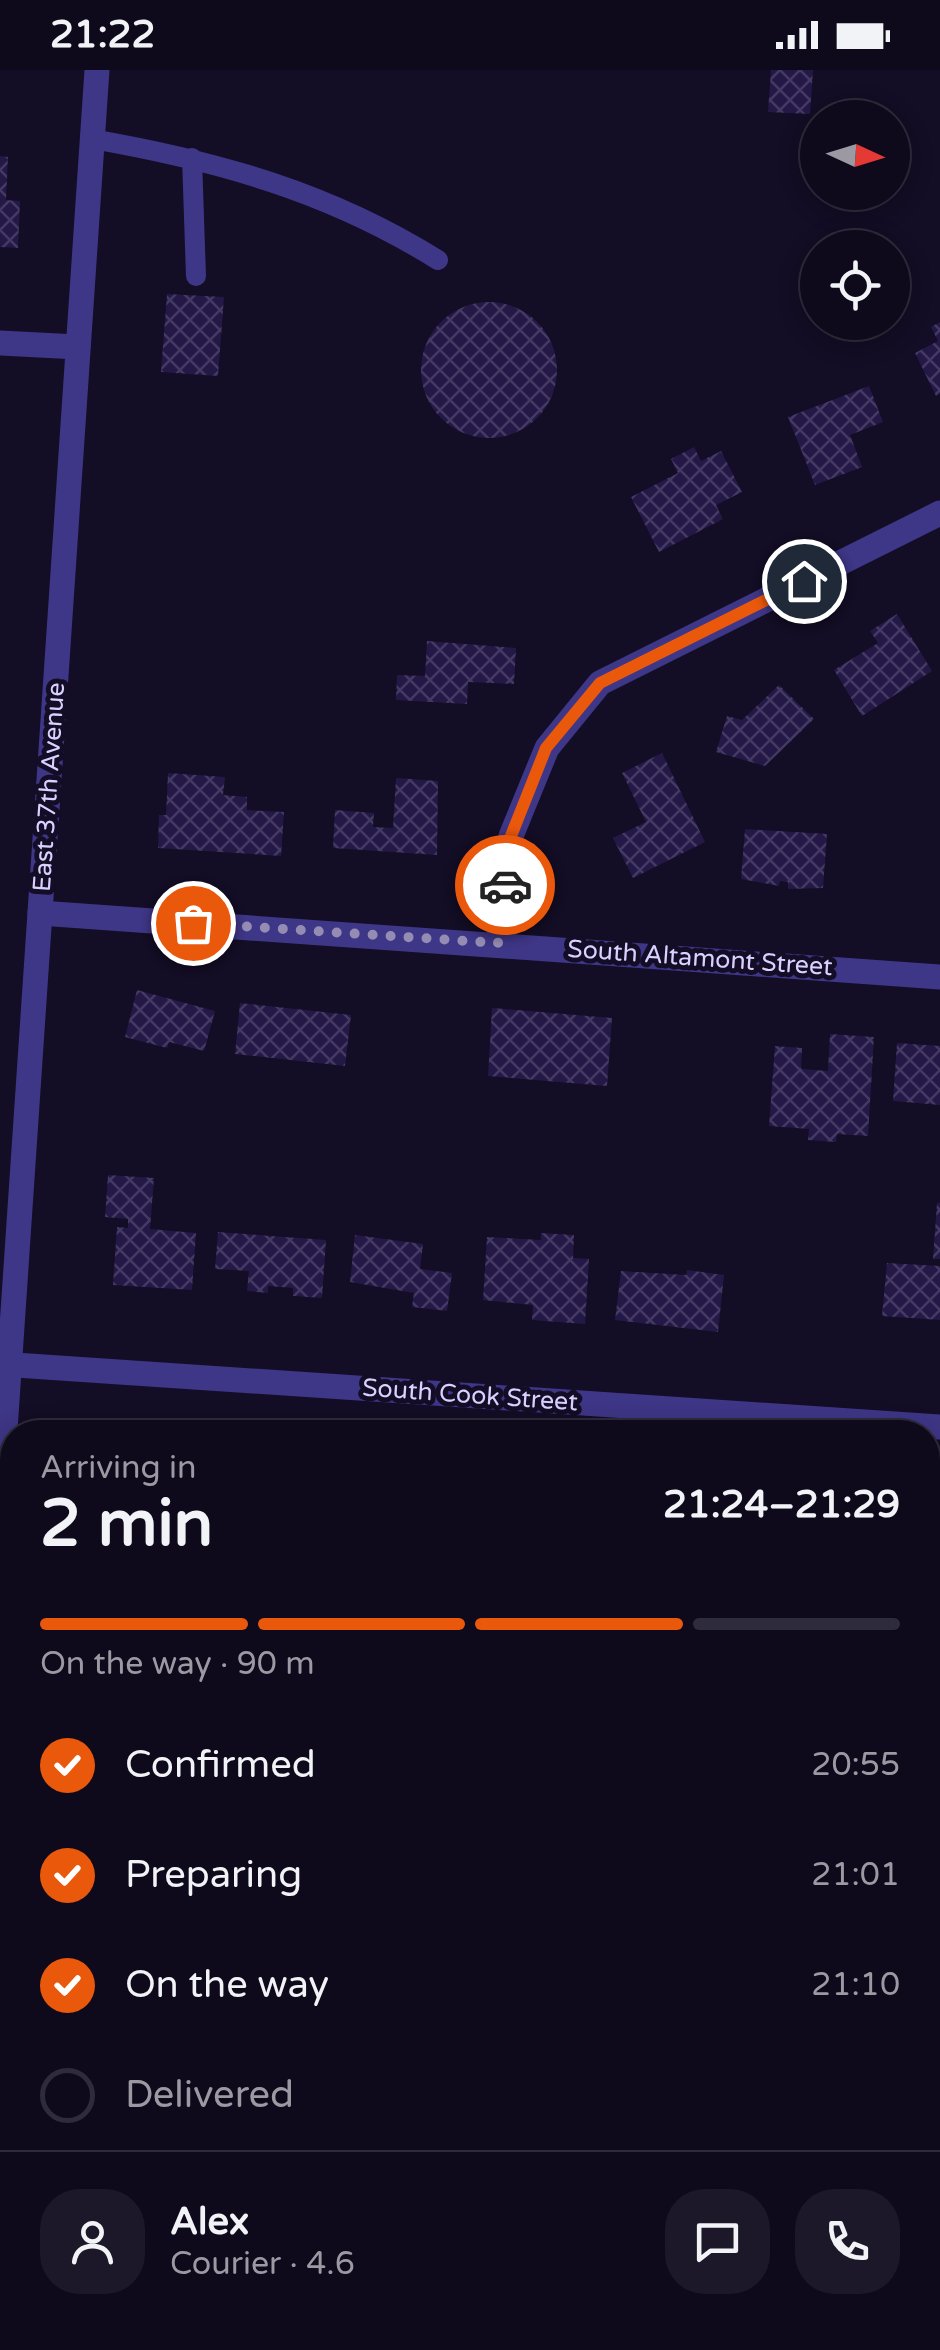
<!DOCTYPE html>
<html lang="en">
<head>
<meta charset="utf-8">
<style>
	:root { --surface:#0e0a1c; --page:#1c1829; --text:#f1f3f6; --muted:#9b9aa3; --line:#2e2b3b; --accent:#ea580c }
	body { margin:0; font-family:"Varela Round",sans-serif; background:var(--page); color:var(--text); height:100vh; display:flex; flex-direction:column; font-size:38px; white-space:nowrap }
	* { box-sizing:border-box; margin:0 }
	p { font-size:32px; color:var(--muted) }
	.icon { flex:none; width:55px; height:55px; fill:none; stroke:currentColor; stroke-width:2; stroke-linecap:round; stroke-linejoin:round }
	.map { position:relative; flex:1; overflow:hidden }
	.details { position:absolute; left:0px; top:1350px; width:940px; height:930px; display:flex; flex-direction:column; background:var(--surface); border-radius:40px 40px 0 0; box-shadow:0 5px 25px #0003,0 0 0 2px var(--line) }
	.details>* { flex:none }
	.needle { width:65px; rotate:94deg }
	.buttons { position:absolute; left:800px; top:30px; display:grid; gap:20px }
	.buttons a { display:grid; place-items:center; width:110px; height:110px; border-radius:50%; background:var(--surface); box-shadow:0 5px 25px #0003,0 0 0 2px var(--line); font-size:50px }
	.pin { position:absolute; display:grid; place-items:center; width:85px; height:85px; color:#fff; margin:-42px; border:5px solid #fff; border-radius:50%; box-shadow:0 2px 10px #0007 }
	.courier { position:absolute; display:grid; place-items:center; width:100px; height:100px; margin:-50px; border:8px solid #ea580c; border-radius:50%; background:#fff; color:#222; box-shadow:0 2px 12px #0007 }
	.summary em { font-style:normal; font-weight:800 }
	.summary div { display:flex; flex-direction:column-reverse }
	.summary { display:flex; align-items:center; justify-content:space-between; height:170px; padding:0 40px }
	h1 { font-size:65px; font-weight:800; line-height:75px }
	.bar { display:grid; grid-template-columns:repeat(4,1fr); gap:15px 10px; align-content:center; height:120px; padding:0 40px }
	.bar i { height:12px; border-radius:8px; background:var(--line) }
	.bar .selected { background:var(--accent) }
	.bar p { grid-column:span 4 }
	.line { display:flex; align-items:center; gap:25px; padding:0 40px; border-top:2px solid var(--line) }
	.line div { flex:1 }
	.round { display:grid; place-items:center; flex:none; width:105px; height:105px; border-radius:40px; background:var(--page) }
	ol { padding:0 40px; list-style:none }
	li { display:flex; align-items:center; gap:30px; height:110px }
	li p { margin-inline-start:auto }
	li .icon { padding:10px; border-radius:50%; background:var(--accent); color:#fff; stroke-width:4 }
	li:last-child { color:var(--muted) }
	li i { width:55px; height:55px; border:5px solid var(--line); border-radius:50% }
	.status { display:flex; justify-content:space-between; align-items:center; height:70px; padding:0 50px; background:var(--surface); direction:ltr }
	.status svg { height:28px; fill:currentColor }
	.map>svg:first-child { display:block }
	.building { fill:url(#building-cross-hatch) }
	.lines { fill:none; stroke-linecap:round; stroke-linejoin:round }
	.service { stroke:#3e3686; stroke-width:20 }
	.minor { stroke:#3e3686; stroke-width:25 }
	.tertiary { stroke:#3e3686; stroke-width:25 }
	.done { stroke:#948cb3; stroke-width:10; stroke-dasharray:0 18 }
	.route { stroke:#ea580c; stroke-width:12 }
	.labels { text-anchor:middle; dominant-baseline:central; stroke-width:10; stroke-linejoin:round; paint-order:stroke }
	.street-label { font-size:25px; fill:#d9d1ff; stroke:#130d25 }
</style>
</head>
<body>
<div class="status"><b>21:22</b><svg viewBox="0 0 49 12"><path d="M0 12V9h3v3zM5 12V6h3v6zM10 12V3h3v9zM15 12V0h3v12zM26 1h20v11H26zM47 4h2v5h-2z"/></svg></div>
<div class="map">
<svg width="940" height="2280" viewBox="0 0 940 2280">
	<defs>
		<pattern id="building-cross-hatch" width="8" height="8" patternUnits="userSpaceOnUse" patternTransform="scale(2.5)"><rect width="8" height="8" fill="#241847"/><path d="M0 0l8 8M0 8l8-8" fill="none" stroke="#433963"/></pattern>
	</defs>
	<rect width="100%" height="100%" fill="#130d25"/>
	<!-- building -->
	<path class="building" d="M771,0H813L810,44L768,42Z
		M0,86L8,87L6,130L20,131L18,178L0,177Z
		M167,224L224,227L218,306L161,302Z
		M421 300a68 68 0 1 1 136 0a68 68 0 1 1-136 0Z
		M940,252V324L936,326L915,283L938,271L931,257Z
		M869,316L883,352L850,365L862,397L815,415L788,347Z
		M694,377L701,391L721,381L742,422L716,435L723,449L659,482L631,427L678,403L671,389Z
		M897,544L932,601L862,646L834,600L878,573L870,561Z
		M427,571L516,578L514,614L468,612L467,634L396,630L397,605L425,606Z
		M779,615L814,649L765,696L716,682L727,646L742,650Z
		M662,683L705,772L633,808L613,768L646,752L622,703Z
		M168,703L225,707L223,725L247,727V740L284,742L281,786L158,778L159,745H166Z
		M396,708L438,711L437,785L333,778L335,740L374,743L373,757L393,758Z
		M745,759L827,764L823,818L788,819V812L780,811L779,816L741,809Z
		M137,920L215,941L204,981L169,972L167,978L125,967Z
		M240,933L351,945L345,996L235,984Z
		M492,938L612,948L607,1016L488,1006Z
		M830,964L874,967L868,1066L837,1064L836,1072L808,1070L809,1059L769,1056L775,976L802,978L801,999L828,1001Z
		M897,973L940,976V1035L893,1031Z
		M108,1105L154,1108L150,1159L196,1163L192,1220L113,1215L117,1157L128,1158V1149L105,1147Z
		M937,1133H940V1189H933Z
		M218,1162L326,1170L322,1228L293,1226V1218L268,1216V1223L247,1221L249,1201L215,1199Z
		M541,1163L574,1165L573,1188L589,1189L585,1254L532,1250L533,1235L483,1230L487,1167L541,1170Z
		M355,1165L423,1174L420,1199L452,1203L447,1241L412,1237L414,1223L350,1212Z
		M887,1193L940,1196V1250L882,1246Z
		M687,1200L724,1205L718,1262L615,1250L621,1201L686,1205Z
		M585,2268H665L664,2280H585Z
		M767,2268H843L842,2280H766Z"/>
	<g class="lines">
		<!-- service -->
		<path class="service" d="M92,69C218,91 329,122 438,190
			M192,88L196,206"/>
		<!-- minor -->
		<path class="minor" d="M0,273L78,277
			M40,843L940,907
			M498,873L511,766L547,678L600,613L940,443
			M0,1294L940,1357
			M0,1822L12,1823
			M928,1893L940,1894"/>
		<!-- tertiary -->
		<path class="tertiary" d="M0,1434L97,0"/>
	</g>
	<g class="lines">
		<!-- done -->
		<path class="done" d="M193,853L498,873L505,815"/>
		<!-- route -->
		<path class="route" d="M505,815L511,766L546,678L600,613L804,511"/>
	</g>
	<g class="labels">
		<!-- street labels -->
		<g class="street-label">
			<text transform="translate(49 717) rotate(-86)">East 37th Avenue</text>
			<text transform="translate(700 888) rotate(4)">South Altamont Street</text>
			<text transform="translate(470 1325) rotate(4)">South Cook Street</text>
		</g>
	</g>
</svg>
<div class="buttons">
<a><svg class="needle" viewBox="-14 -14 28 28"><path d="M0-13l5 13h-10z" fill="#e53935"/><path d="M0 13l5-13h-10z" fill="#9b9aa3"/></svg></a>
<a><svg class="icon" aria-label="locate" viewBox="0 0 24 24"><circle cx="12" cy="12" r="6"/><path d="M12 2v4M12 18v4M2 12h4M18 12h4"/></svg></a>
</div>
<div class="pin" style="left:193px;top:853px;background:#ea580c"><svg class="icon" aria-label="bag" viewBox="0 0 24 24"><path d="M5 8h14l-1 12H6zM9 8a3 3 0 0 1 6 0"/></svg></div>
<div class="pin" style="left:804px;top:511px;background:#1f2937"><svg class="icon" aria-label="home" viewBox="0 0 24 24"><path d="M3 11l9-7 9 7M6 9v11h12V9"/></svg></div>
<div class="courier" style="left:505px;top:815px"><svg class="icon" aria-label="car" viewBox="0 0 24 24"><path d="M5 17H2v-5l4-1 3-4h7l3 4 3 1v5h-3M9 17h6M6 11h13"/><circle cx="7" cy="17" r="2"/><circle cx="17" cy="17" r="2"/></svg></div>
<section class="details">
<div class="summary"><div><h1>2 min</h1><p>Arriving in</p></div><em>21:24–21:29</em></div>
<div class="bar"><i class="selected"></i><i class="selected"></i><i class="selected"></i><i></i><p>On the way · 90 m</p></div>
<ol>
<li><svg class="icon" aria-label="check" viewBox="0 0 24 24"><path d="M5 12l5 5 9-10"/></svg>Confirmed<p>20:55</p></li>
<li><svg class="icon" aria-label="check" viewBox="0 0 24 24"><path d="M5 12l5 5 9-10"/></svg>Preparing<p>21:01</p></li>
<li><svg class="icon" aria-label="check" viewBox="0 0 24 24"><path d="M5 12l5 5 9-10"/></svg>On the way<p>21:10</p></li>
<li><i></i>Delivered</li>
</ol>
<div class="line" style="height:180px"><a class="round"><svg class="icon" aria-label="person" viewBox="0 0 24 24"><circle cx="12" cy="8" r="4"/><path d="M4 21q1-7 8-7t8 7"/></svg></a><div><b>Alex</b><p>Courier · 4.6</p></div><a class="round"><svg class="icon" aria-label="chat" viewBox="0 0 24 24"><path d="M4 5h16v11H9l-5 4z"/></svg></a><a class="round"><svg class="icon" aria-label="phone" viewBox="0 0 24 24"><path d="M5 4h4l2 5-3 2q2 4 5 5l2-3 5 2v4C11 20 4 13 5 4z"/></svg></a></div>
</section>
</div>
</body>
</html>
